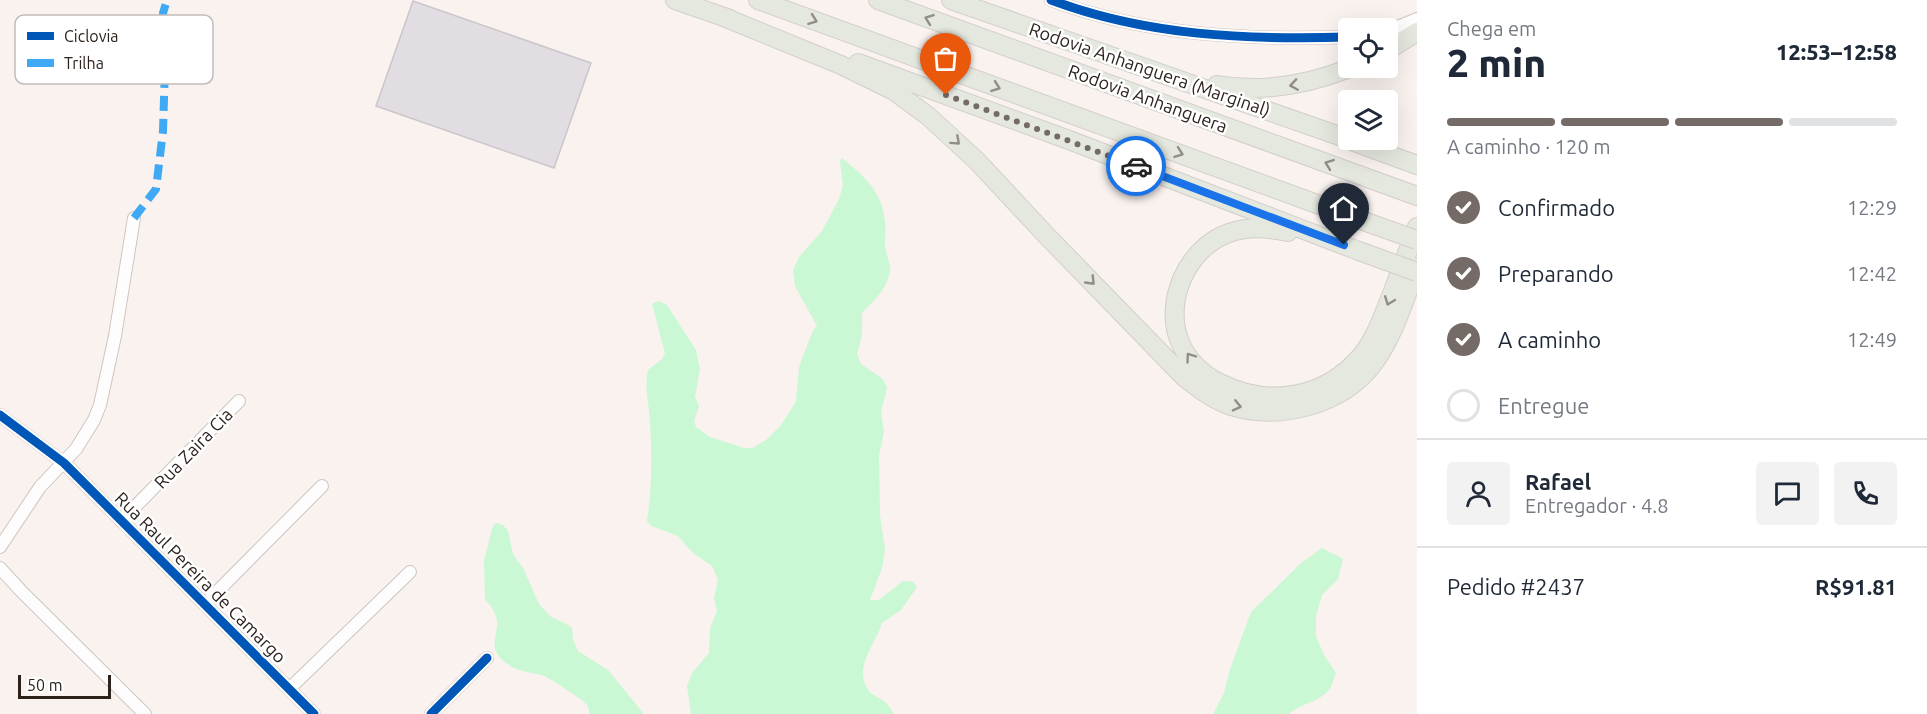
<!DOCTYPE html>
<html lang="pt">
<head>
<meta charset="utf-8">
<style>
	:root { --surface:#fff; --page:#f2f2f3; --text:#1f2937; --muted:#747a83; --line:#e0e1e3; --accent:#746a66 }
	body { margin:0; font-family:Ubuntu,sans-serif; background:var(--page); color:var(--text); height:100vh; display:flex; flex-direction:column; font-size:22px; white-space:nowrap }
	* { box-sizing:border-box; margin:0 }
	p { font-size:20px; color:var(--muted) }
	.icon { flex:none; width:33px; height:33px; fill:none; stroke:currentColor; stroke-width:2; stroke-linecap:round; stroke-linejoin:round }
	.map { position:relative; flex:1; overflow:hidden }
	.sheet { display:flex; flex-direction:column; background:var(--surface); width:510px }
	.sheet>* { flex:none }
	.fabs { position:absolute; left:1338px; top:18px; display:grid; gap:12px }
	.fabs a { display:grid; place-items:center; width:60px; height:60px; border-radius:6px; background:var(--surface); box-shadow:0 6px 24px #0002; font-size:30px }
	.scale { position:absolute; left:18px; bottom:15px; width:93px; box-sizing:border-box; padding-left:6px; border:3px solid #2d211c; border-top:0; font-size:16px; line-height:21px; white-space:nowrap; color:#2d211c; -webkit-text-stroke:4px #fff; paint-order:stroke }
	.pin { position:absolute; display:grid; place-items:center; width:51px; height:51px; color:#fff; margin:-62px -26px; border-radius:50% 50% 50% 0; rotate:-45deg; box-shadow:0 0 6px #0007 }
	.pin .icon { rotate:45deg }
	.courier { position:absolute; display:grid; place-items:center; width:60px; height:60px; margin:-30px; border:4px solid #1a73e8; border-radius:50%; background:#fff; color:#222; box-shadow:0 2px 8px #0007 }
	.overview em { font-style:normal; font-weight:800 }
	.overview div { display:flex; flex-direction:column-reverse }
	.overview { display:flex; align-items:center; justify-content:space-between; height:102px; padding:0 30px }
	h1 { font-size:39px; font-weight:800; line-height:45px }
	.bar { display:grid; grid-template-columns:repeat(4,1fr); gap:9px 6px; align-content:center; height:72px; padding:0 30px }
	.bar i { height:8px; border-radius:4px; background:var(--line) }
	.bar .current { background:var(--accent) }
	.bar p { grid-column:span 4 }
	.line { display:flex; align-items:center; gap:15px; padding:0 30px; border-top:2px solid var(--line) }
	.line div { flex:1 }
	.round { display:grid; place-items:center; flex:none; width:63px; height:63px; border-radius:6px; background:var(--page) }
	ol { padding:0 30px; list-style:none }
	li { display:flex; align-items:center; gap:18px; height:66px }
	li p { margin-inline-start:auto }
	li .icon { padding:6px; border-radius:50%; background:var(--accent); color:#fff; stroke-width:4 }
	li:last-child { color:var(--muted) }
	li i { width:33px; height:33px; border:3px solid var(--line); border-radius:50% }
	main { display:flex; flex:1; min-height:0 }
	.map>svg:first-child { display:block }
	.green { fill:#caf8d5 }
	.building { fill:#e1dde2; stroke:#cac6ca; stroke-width:1.5 }
	.lines { fill:none; stroke-linecap:round; stroke-linejoin:round }
	.minor-casing { stroke:#cec5c1; stroke-width:14 }
	.highway-casing { stroke:#d3cecc; stroke-width:20 }
	.minor { stroke:#fefdfd; stroke-width:12 }
	.highway { stroke:#e4e8de; stroke-width:18 }
	.highway-bridge-casing { stroke:#d3cecc; stroke-width:20; stroke-linecap:butt }
	.highway-bridge { stroke:#e4e8de; stroke-width:18 }
	.quiet { stroke:#3fa9f5; stroke-width:8; stroke-dasharray:15 8; stroke-linecap:butt }
	.cycleway-casing { stroke:#fff; stroke-width:13 }
	.cycleway { stroke:#0057b8; stroke-width:9 }
	.oneway { stroke:#928e87 }
	.done { stroke:#746a66; stroke-width:6; stroke-dasharray:0 10.8 }
	.route { stroke:#1a73e8; stroke-width:8 }
	.labels { text-anchor:middle; dominant-baseline:central; stroke-width:5; stroke-linejoin:round; paint-order:stroke }
	.street-label { font-size:18px; fill:#2d211c; stroke:#fff }
	.key { fill:#fff; stroke:#c0bcbb; stroke-width:1.5 }
	.key-label { font-size:16px; fill:#2d211c }
</style>
</head>
<body>
<main>
<div class="map">
<svg width="1417" height="714" viewBox="0 0 1417 714">
	<rect width="100%" height="100%" fill="#f9f2ef"/>
	<!-- green -->
	<path class="green" d="M842,158C864,176 882,191 885,221C886,229 885,237 885,244C885,252 889,259 890,267C891,285 873,302 862,313V335L857,354L861,364L883,379L887,388L881,412L884,431L879,456L880,515L885,550L882,568L870,600H879L903,581L913,582L917,587L901,610L882,623C876,643 852,669 869,691C873,696 881,698 885,702C889,705 891,710 894,714H691L687,686L692,673L709,653L710,628L717,611L714,598L718,580L712,566L693,553L678,536L651,526L647,521C652,488 652,455 650,421C649,401 644,391 648,370L662,359L665,353L652,304L658,301L667,305L696,350L700,369L695,397L699,406L694,421L696,427L710,437L744,448H752L766,440L781,425L796,401L799,367L813,330L817,326L795,286L793,270L799,257L822,231L839,199L843,186L840,161Z
		M496,523L503,525L508,531L513,554L523,568L539,604L550,616L572,627L573,640L578,651L608,670L644,714H589C589,710 589,708 587,705C582,699 551,679 544,676C534,673 522,672 512,667C473,644 516,629 485,600L484,560L493,526Z
		M1322,548L1343,559L1338,579L1322,595L1316,616V636L1324,655L1336,673C1334,678 1332,687 1328,691C1317,703 1299,704 1289,714H1213L1224,693L1230,669L1251,612L1301,563Z"/>
	<!-- building -->
	<path class="building" d="M413,1L591,63L554,168L376,106Z"/>
	<g class="lines">
		<defs>
			<path id="minor" d="M1051,0C1147,36 1247,40 1348,37
				M1388,31L1417,19
				M0,415L64,463L314,714
				M121,521L239,401
				M0,547L40,487L76,449L94,420L100,405L115,336L134,218
				M0,568L22,592L145,714
				M205,604L322,486
				M289,689L410,572
				M431,714L487,658"/>
			<path id="highway" d="M675,0L730,19
				M758,0L1369,223
				M878,0L1417,196
				M951,0L1348,139
				M721,16L841,65L894,91L928,116L977,161L1046,235L1184,377C1198,388 1213,400 1231,406C1280,421 1342,405 1373,364C1394,336 1404,300 1417,267
				M1388,50L1417,32
				M858,63L1069,140L1359,251
				M1217,85C1263,93 1307,85 1350,68
				M1349,140L1417,165
				M1288,232C1268,228 1249,226 1229,233C1188,247 1163,301 1180,342C1187,360 1203,375 1220,383C1269,408 1325,398 1361,356C1376,338 1384,313 1393,291C1401,269 1409,248 1417,227"/>
		</defs>
		<!-- minor casing -->
		<use href="#minor" class="minor-casing"/>
		<!-- highway casing -->
		<use href="#highway" class="highway-casing"/>
		<!-- minor -->
		<use href="#minor" class="minor"/>
		<!-- highway -->
		<use href="#highway" class="highway"/>
		<defs>
			<path id="highway-bridge" d="M1369,223L1417,240
				M1359,251L1417,272"/>
		</defs>
		<!-- highway-bridge casing -->
		<use href="#highway-bridge" class="highway-bridge-casing"/>
		<!-- highway-bridge -->
		<use href="#highway-bridge" class="highway-bridge"/>
		<!-- quiet -->
		<path class="quiet" d="M134,218L156,189L163,131L166,34L163,13L167,0"/>
		<defs>
			<path id="cycleway" d="M1051,0C1147,36 1247,40 1348,37
				M0,415L64,463L314,714
				M431,714L487,658"/>
		</defs>
		<!-- cycleway casing -->
		<use href="#cycleway" class="cycleway-casing"/>
		<!-- cycleway -->
		<use href="#cycleway" class="cycleway"/>
	</g>
	<!-- one-way arrows -->
	<defs><path id="oneway-chevron" d="M-2-3.5L2.5 0L-2 3.5" fill="none" stroke-width="1.6" stroke-linecap="round" stroke-linejoin="round" transform="scale(1.5)"/></defs>
	<g class="oneway">
		<use href="#oneway-chevron" transform="translate(929 19) rotate(-160)"/>
		<use href="#oneway-chevron" transform="translate(813 20) rotate(20)"/>
		<use href="#oneway-chevron" transform="translate(1294 85) rotate(171)"/>
		<use href="#oneway-chevron" transform="translate(996 87) rotate(20)"/>
		<use href="#oneway-chevron" transform="translate(956 141) rotate(42)"/>
		<use href="#oneway-chevron" transform="translate(1179 153) rotate(20)"/>
		<use href="#oneway-chevron" transform="translate(1329 164) rotate(-160)"/>
		<use href="#oneway-chevron" transform="translate(1091 281) rotate(46)"/>
		<use href="#oneway-chevron" transform="translate(1389 301) rotate(111)"/>
		<use href="#oneway-chevron" transform="translate(1190 357) rotate(-126)"/>
		<use href="#oneway-chevron" transform="translate(1237 406) rotate(13)"/>
	</g>
	<g class="lines">
		<!-- done -->
		<path class="done" d="M946,95L1136,166"/>
		<!-- route -->
		<path class="route" d="M1136,166L1344,245"/>
	</g>
	<g class="labels">
		<!-- street labels -->
		<g class="street-label">
			<text transform="translate(1150 69) rotate(19)">Rodovia Anhanguera (Marginal)</text>
			<text transform="translate(1148 98) rotate(20)">Rodovia Anhanguera</text>
			<text transform="translate(193 448) rotate(-46)">Rua Zaira Cia</text>
			<text transform="translate(201 577) rotate(45)">Rua Raul Pereira de Camargo</text>
		</g>
	</g>
	<!-- legend -->
	<rect x="15" y="15" width="198" height="69" rx="9" class="key"/>
	<rect x="27" y="32" width="27" height="8" fill="#0057b8"/>
	<rect x="27" y="59" width="27" height="8" fill="#3fa9f5"/>
	<g class="key-label">
		<text x="64" y="42">Ciclovia</text>
		<text x="64" y="69">Trilha</text>
	</g>
</svg>
<div class="fabs">
<a><svg class="icon" aria-label="locate" viewBox="0 0 24 24"><circle cx="12" cy="12" r="6"/><path d="M12 2v4M12 18v4M2 12h4M18 12h4"/></svg></a>
<a><svg class="icon" aria-label="layers" viewBox="0 0 24 24"><path d="M12 4l9 5-9 5-9-5zM3 14l9 5 9-5"/></svg></a>
</div>
<div class="scale">50 m</div>
<div class="pin" style="left:946px;top:95px;background:#ea580c"><svg class="icon" aria-label="bag" viewBox="0 0 24 24"><path d="M5 8h14l-1 12H6zM9 8a3 3 0 0 1 6 0"/></svg></div>
<div class="pin" style="left:1344px;top:245px;background:#1f2937"><svg class="icon" aria-label="home" viewBox="0 0 24 24"><path d="M3 11l9-7 9 7M6 9v11h12V9"/></svg></div>
<div class="courier" style="left:1136px;top:166px"><svg class="icon" aria-label="car" viewBox="0 0 24 24"><path d="M5 17H2v-5l4-1 3-4h7l3 4 3 1v5h-3M9 17h6M6 11h13"/><circle cx="7" cy="17" r="2"/><circle cx="17" cy="17" r="2"/></svg></div>
</div>
<section class="sheet">
<div class="overview"><div><h1>2 min</h1><p>Chega em</p></div><em>12:53–12:58</em></div>
<div class="bar"><i class="current"></i><i class="current"></i><i class="current"></i><i></i><p>A caminho · 120 m</p></div>
<ol>
<li><svg class="icon" aria-label="check" viewBox="0 0 24 24"><path d="M5 12l5 5 9-10"/></svg>Confirmado<p>12:29</p></li>
<li><svg class="icon" aria-label="check" viewBox="0 0 24 24"><path d="M5 12l5 5 9-10"/></svg>Preparando<p>12:42</p></li>
<li><svg class="icon" aria-label="check" viewBox="0 0 24 24"><path d="M5 12l5 5 9-10"/></svg>A caminho<p>12:49</p></li>
<li><i></i>Entregue</li>
</ol>
<div class="line" style="height:108px"><a class="round"><svg class="icon" aria-label="person" viewBox="0 0 24 24"><circle cx="12" cy="8" r="4"/><path d="M4 21q1-7 8-7t8 7"/></svg></a><div><b>Rafael</b><p>Entregador · 4.8</p></div><a class="round"><svg class="icon" aria-label="chat" viewBox="0 0 24 24"><path d="M4 5h16v11H9l-5 4z"/></svg></a><a class="round"><svg class="icon" aria-label="phone" viewBox="0 0 24 24"><path d="M5 4h4l2 5-3 2q2 4 5 5l2-3 5 2v4C11 20 4 13 5 4z"/></svg></a></div>
<div class="line" style="height:78px"><div>Pedido #2437</div><b>R$91.81</b></div>
</section>
</main>
</body>
</html>
